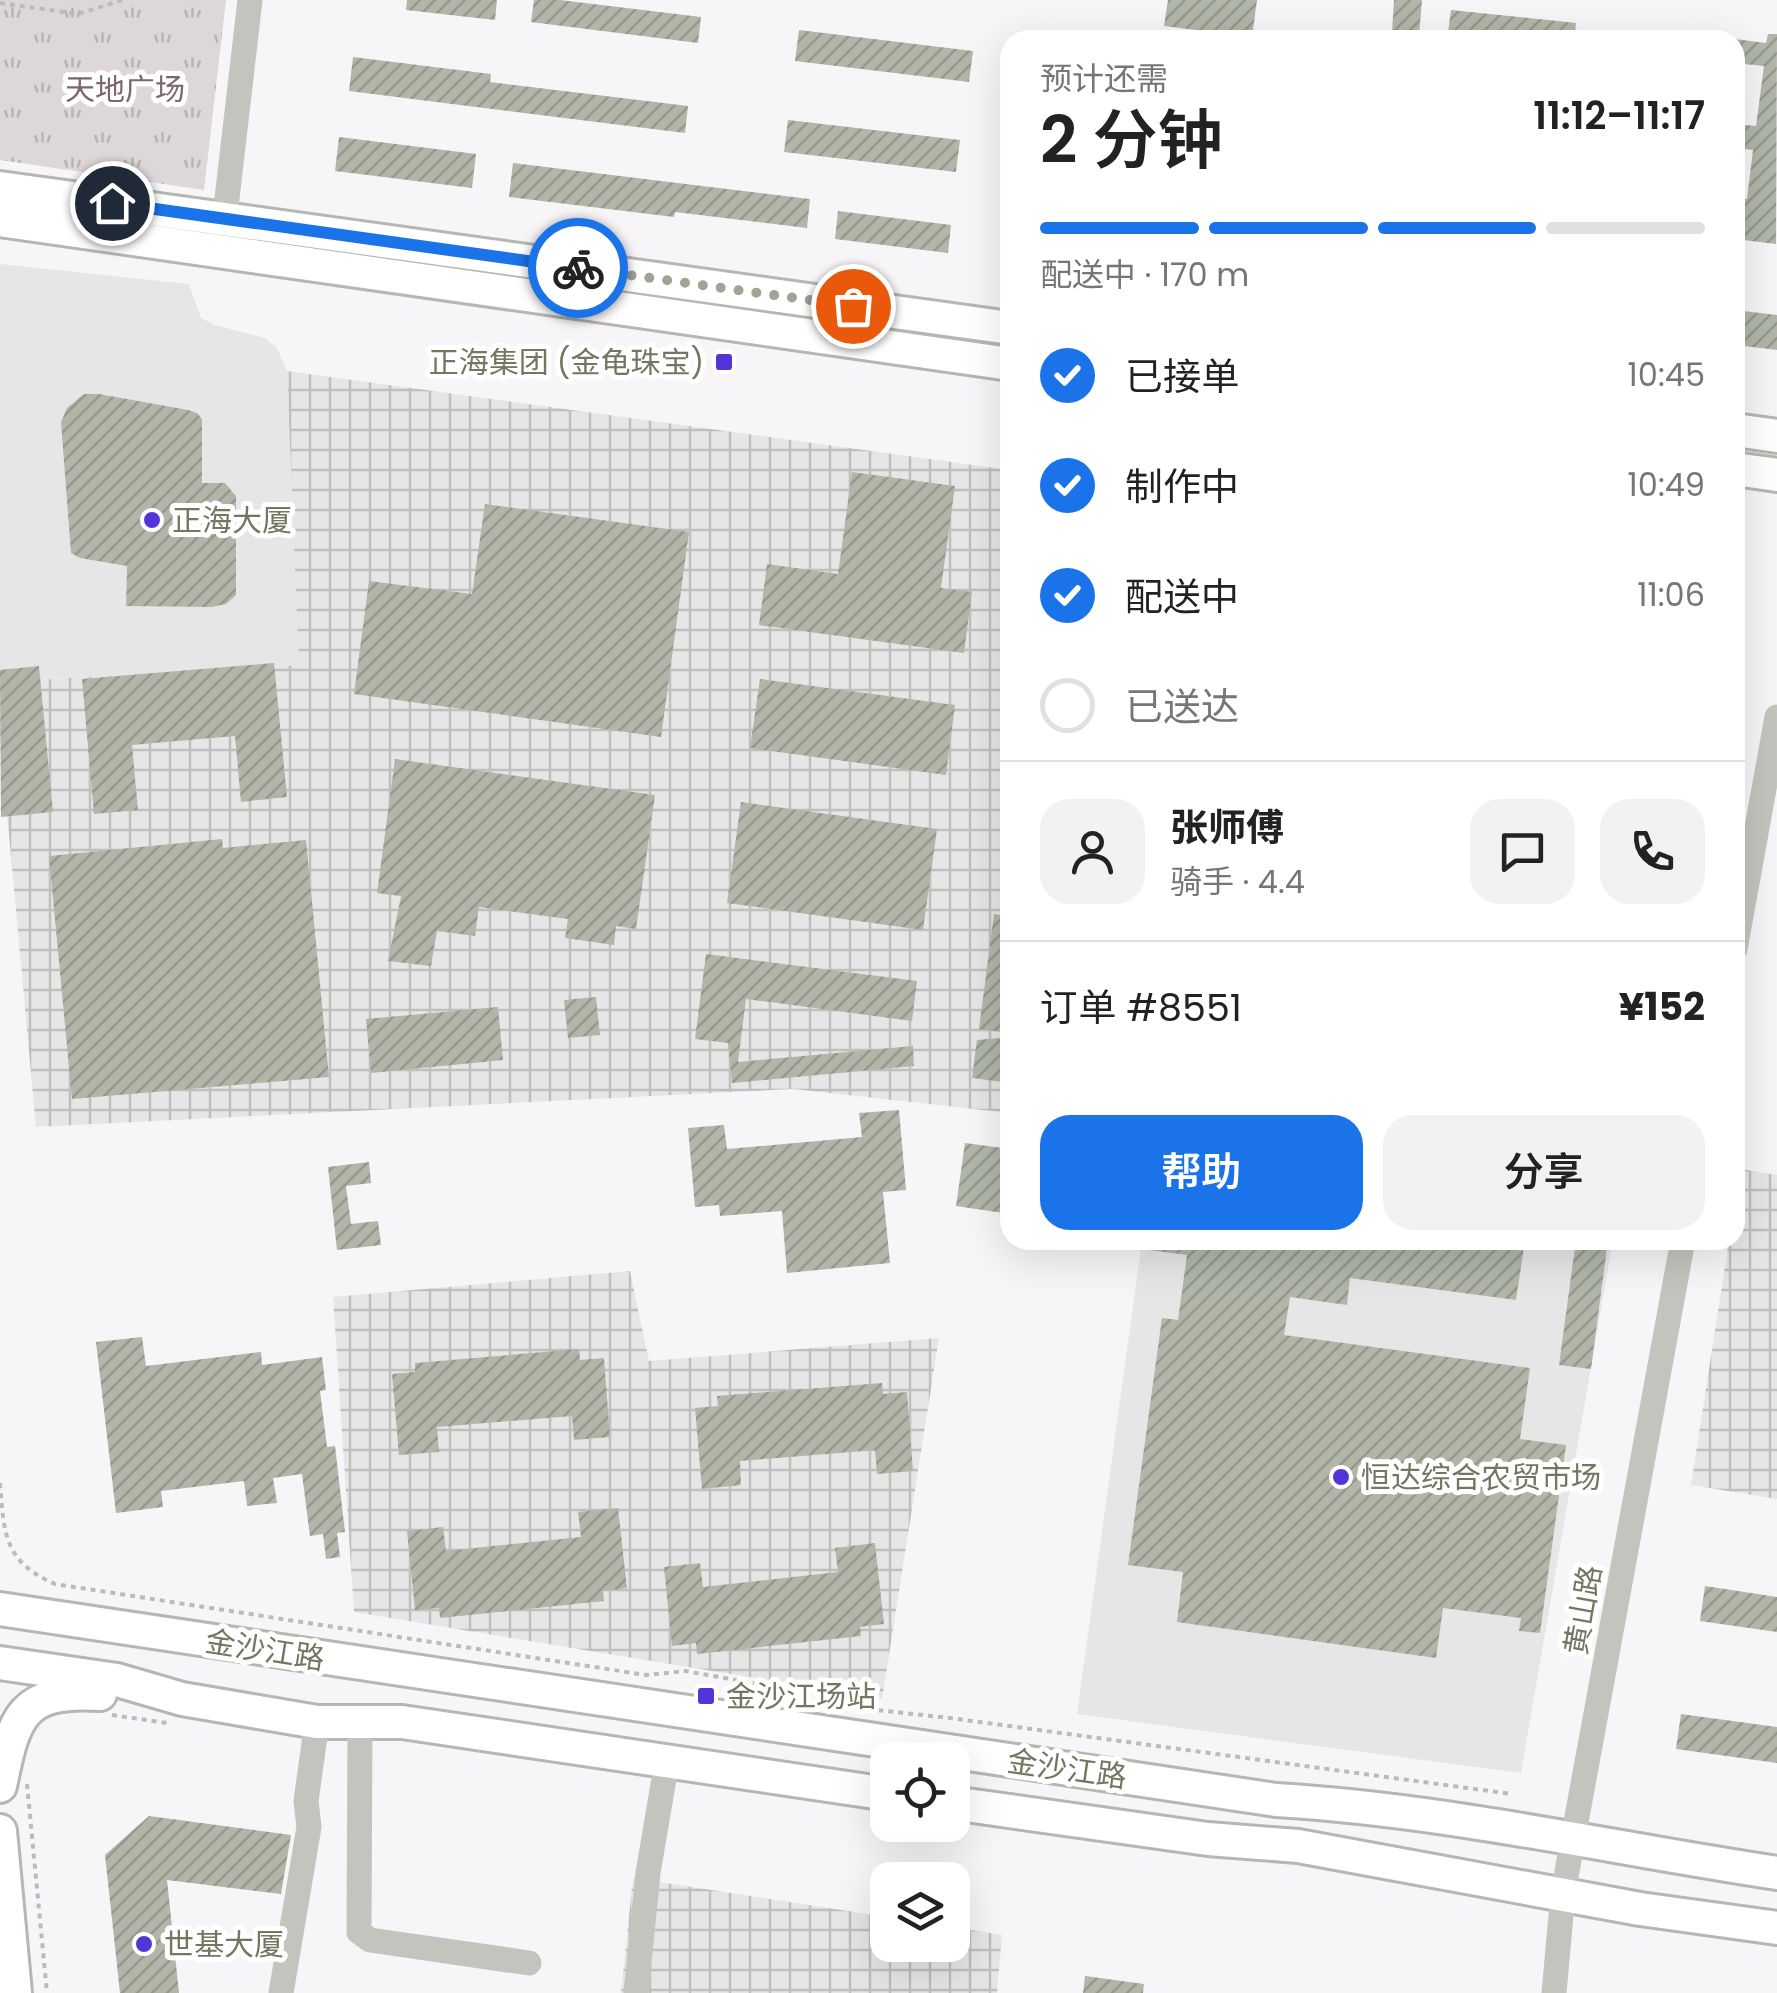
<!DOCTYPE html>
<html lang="zh">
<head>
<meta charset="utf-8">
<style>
	:root { --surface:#fff; --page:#f2f2f2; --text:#222; --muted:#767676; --line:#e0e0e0; --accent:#1a73e8 }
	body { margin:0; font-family:Poppins,"Noto Sans SC",sans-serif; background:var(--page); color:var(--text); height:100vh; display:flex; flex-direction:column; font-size:38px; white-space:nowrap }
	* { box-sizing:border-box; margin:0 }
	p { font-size:32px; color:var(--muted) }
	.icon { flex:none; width:55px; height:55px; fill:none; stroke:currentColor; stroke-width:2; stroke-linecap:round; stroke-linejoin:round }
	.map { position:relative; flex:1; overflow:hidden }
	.drawer { position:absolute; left:1000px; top:30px; width:745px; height:1220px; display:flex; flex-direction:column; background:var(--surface); border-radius:30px; box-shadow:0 10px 40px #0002 }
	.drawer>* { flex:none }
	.controls { position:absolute; left:870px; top:1742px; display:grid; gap:20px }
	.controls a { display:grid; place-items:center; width:100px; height:100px; border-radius:20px; background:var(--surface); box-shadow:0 10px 40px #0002; font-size:50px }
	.pin { position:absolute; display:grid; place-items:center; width:85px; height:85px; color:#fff; margin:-42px; border:5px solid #fff; border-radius:50%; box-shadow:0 2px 10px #0007 }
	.courier { position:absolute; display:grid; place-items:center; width:100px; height:100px; margin:-50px; border:8px solid #1a73e8; border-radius:50%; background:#fff; color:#222; box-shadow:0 2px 12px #0007 }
	.overview em { font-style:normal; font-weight:600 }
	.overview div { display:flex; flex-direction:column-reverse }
	.overview { display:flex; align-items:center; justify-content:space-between; height:170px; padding:0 40px }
	h1 { font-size:65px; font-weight:600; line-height:75px }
	.bar { display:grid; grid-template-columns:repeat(4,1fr); gap:15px 10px; align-content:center; height:120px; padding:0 40px }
	.bar i { height:12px; border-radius:8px; background:var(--line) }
	.bar .selected { background:var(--accent) }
	.bar p { grid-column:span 4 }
	.line { display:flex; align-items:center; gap:25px; padding:0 40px; border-top:2px solid var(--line) }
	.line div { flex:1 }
	.round { display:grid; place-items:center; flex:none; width:105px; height:105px; border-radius:30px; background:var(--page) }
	ol { padding:0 40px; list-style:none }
	li { display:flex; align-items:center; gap:30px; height:110px }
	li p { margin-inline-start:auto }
	li .icon { padding:10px; border-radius:50%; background:var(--accent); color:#fff; stroke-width:4 }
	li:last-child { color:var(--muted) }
	li i { width:55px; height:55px; border:5px solid var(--line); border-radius:50% }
	.button { display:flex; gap:20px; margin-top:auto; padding:20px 40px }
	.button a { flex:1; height:115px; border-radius:30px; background:var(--accent); color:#fff; font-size:40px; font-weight:600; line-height:115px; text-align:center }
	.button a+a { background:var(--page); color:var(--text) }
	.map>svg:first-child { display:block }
	.built { fill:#e7e6e6 }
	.industrial { fill:url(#industrial-grid) }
	.park { fill:url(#park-tufts) }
	.building { fill:url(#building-hatch) }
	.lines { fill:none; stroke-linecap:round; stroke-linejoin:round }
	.major-casing { stroke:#b5b8af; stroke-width:38 }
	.path { stroke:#babcb6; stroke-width:4; stroke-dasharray:5 5; stroke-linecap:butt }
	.minor { stroke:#c2c5bd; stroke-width:25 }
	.major { stroke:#fff; stroke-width:32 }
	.done { stroke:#a0a495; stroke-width:10; stroke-dasharray:0 18 }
	.route { stroke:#1a73e8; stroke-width:12 }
	.poi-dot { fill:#5234d9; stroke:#fff; stroke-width:4 }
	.labels { text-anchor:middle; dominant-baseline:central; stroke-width:10; stroke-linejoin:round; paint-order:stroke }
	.park-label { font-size:30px; fill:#7c676c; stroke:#fff }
	.poi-label { font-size:30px; fill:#707860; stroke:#fff; text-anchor:start }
	.street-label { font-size:30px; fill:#707860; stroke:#fff }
</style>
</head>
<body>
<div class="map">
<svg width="1777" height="1993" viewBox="0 0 1777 1993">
	<defs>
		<pattern id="industrial-grid" width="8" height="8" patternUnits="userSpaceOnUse" patternTransform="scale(2.5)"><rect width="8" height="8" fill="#e7e6e6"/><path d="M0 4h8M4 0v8" fill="none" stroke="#c0bfbe"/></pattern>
		<pattern id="park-tufts" width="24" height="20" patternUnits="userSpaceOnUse" patternTransform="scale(2.5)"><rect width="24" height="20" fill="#ded7da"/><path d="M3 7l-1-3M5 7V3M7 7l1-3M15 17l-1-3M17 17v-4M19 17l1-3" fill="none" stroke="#b8b3b4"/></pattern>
		<pattern id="building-hatch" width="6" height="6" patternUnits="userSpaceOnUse" patternTransform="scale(2.5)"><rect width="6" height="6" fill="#b1b6a9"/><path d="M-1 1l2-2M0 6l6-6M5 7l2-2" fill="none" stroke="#94998d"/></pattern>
	</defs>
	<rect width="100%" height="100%" fill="#f8f5f8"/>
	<!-- built -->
	<path class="built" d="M0,264L189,284L201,318L215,325L265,338L277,348L287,371L300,665L0,682Z
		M1142,1240H1613L1521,1773L1077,1714Z"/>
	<!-- industrial -->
	<path class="industrial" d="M287,371L1010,470V1113L793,1089L36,1127L0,737V682L299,665Z
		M1741,1169L1777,1175V1499L1691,1485L1729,1240H1735V1204Z
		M630,1271L649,1361L939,1338L882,1699L354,1612L333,1297Z
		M633,1878L887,1917L888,1945H952L953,1927L1002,1935L997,1993H621Z"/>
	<!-- park -->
	<path class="park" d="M0,0H226L204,190L0,160Z"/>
	<!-- building -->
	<path class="building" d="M407,0H497L495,20L406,10Z
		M534,0H560L701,17L698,43L531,22Z
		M1168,0H1257L1252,37L1164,26Z
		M1394,0H1422L1419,35L1392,33Z
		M1451,10L1576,23L1574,40H1447Z
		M799,30L973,51L969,82L795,61Z
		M1768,34H1777L1776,244L1735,239V198L1747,199L1753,150L1735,148V124L1756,126L1764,66L1735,63V39L1766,43Z
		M353,57L491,74L490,82L688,106L685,133L349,91Z
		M788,120L960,140L956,172L784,152Z
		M339,137L476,154L472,188L335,171Z
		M513,163L810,199L807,228L675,212L674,217L509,197Z
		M838,211L951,225L948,253L835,239Z
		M1743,311L1777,315V350L1735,345V320L1741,321Z
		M84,394H99L188,410L197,413L202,419V483H225L236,496V595L226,604L212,607L126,606L127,566L80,558L71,553L61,422L67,408Z
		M852,472L955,486L941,588L972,592L964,653L759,625L767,564L838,574Z
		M485,504L689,532L661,737L354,694L369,581L472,594Z
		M274,663L287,797L241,802L235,736L132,745L138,810L94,814L82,679Z
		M39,666L53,812L1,817L0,670Z
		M760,679L955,705L946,775L750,748Z
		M395,759L655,795L636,929L616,926L614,945L565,938L568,919L479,907L475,936L437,931L431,966L388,961L401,896L377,893Z
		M741,802L937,829L923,930L727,903Z
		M222,839L223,848L306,840L329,1077L72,1099L49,856Z
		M994,914L1010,916V1033L979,1029Z
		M706,954L917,981L912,1021L746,999L738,1062L913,1046L914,1066L732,1083L728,1043L695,1039Z
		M596,997L600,1035L568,1038L564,1000Z
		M498,1007L503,1060L371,1073L366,1019Z
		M1010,1037V1083L972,1078L977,1040Z
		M899,1110L906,1190L883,1192L890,1263L787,1273L782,1211L720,1216L719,1205L695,1207L688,1128L724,1125L727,1149L862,1137L859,1113Z
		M965,1143L1010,1149V1214L956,1206Z
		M369,1162L371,1183L346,1186L351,1224L378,1221L381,1245L337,1250L328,1167Z
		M1142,1240H1525L1516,1300L1350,1278L1347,1305L1290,1297L1284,1335L1530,1368L1520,1439L1566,1445L1540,1633L1519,1631L1521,1618L1443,1608L1436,1658L1177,1622L1183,1572L1128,1565L1162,1318L1178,1320L1187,1255L1141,1249Z
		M1576,1240H1608L1591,1369L1559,1365Z
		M142,1337L146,1366L261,1352L262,1365L322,1357L326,1390L320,1391L327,1447L335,1446L345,1532L337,1533L340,1557L326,1559L323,1534L310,1536L302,1474L273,1478L277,1503L247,1506L244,1481L161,1491L163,1507L116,1513L96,1342Z
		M579,1349L580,1360L604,1358L610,1437L574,1440L572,1416L437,1427L439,1452L399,1455L392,1374L415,1372V1363Z
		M882,1383L883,1394L907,1392L913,1471L877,1474L875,1450L740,1461L741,1485L702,1489L695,1408L718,1406L717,1396Z
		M618,1508L627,1588L603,1591L604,1601L440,1618L439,1608L415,1610L407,1531L443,1527L446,1551L581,1537L578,1512Z
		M875,1543L884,1624L860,1627L861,1636L697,1654L696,1643L672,1646L664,1567L700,1563L703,1587L838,1572L835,1548Z
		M1705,1586L1777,1597V1632L1700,1621Z
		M1681,1714L1777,1727V1763L1676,1749Z
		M149,1816L291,1835L281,1894L167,1880L179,1993H120L105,1855Z
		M1085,1976L1144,1984L1143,1993H1083Z"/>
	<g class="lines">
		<defs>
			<path id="major" d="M0,188L1010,328
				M0,220L1010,364
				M1735,430L1777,436
				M1735,469L1777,475
				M0,1609L1276,1800C1446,1810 1610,1848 1777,1873
				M0,1663L117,1680L182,1699L317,1722H402L888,1794
				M0,1786C14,1717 21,1689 100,1694
				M952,1803L1208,1839L1298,1846L1640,1909L1777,1928
				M0,1831L15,1993"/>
		</defs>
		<!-- major casing -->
		<use href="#major" class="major-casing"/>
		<!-- path -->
		<path class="path" d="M0,3L78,14L122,0
			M0,1483C4,1534 4,1562 55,1584L646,1675L685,1671L771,1686L803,1702L950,1718L1512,1794
			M112,1715L167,1723
			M27,1784L47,1993"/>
		<!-- minor -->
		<path class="minor" d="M223,233L250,0
			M1735,949L1777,717
			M360,1722L359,1932L370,1940L529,1963
			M281,1993L309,1827L306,1801L317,1722
			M636,1993L648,1873L667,1761
			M1554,1993L1563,1893L1683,1240"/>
		<!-- major -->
		<use href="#major" class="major"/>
	</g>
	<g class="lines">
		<!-- done -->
		<path class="done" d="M578,268L853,306"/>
		<!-- route -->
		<path class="route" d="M112,203L578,268"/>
	</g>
	<!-- markers -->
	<g class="poi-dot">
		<rect x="714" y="352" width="20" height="20" rx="5"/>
		<circle cx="152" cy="520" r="10"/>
		<circle cx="1341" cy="1477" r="10"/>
		<rect x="696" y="1686" width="20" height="20" rx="5"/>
		<circle cx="144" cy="1944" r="10"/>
	</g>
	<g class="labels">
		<!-- park labels -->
		<g class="park-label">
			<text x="125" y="89">天地广场</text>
		</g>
		<!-- poi labels -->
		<g class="poi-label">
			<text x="704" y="362" text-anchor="end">正海集团 (金龟珠宝)</text>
			<text x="172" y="520">正海大厦</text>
			<text x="1361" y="1477">恒达综合农贸市场</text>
			<text x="726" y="1696">金沙江场站</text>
			<text x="164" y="1944">世基大厦</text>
		</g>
		<!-- street labels -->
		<g class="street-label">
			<text transform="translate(1583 1610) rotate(-80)">黄山路</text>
			<text transform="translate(265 1650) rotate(9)">金沙江路</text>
			<text transform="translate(1067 1769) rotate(8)">金沙江路</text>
		</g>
	</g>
</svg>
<div class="controls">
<a><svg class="icon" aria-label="locate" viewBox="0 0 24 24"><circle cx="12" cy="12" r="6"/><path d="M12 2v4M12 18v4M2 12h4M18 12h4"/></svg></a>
<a><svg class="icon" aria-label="layers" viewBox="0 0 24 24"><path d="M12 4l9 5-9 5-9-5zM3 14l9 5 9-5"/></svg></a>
</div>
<div class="pin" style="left:853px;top:306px;background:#ea580c"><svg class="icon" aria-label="bag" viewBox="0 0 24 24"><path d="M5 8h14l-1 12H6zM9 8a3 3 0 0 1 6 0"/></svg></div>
<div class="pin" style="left:112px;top:203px;background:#1f2937"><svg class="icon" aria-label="home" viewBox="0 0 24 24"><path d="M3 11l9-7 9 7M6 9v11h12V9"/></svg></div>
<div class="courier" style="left:578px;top:268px"><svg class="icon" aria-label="bike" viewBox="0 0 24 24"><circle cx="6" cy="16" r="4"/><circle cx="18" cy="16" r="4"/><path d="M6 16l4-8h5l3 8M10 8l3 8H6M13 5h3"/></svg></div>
<section class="drawer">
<div class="overview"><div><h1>2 分钟</h1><p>预计还需</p></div><em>11:12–11:17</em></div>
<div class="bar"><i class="selected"></i><i class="selected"></i><i class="selected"></i><i></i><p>配送中 · 170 m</p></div>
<ol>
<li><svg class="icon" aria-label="check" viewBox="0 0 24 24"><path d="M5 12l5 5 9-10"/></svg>已接单<p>10:45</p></li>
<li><svg class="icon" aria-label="check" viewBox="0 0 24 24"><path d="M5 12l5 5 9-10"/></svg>制作中<p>10:49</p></li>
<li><svg class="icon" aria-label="check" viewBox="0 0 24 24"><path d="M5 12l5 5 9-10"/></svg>配送中<p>11:06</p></li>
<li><i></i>已送达</li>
</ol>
<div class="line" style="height:180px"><a class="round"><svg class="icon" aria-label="person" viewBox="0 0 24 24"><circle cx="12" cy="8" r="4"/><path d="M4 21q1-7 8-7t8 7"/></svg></a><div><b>张师傅</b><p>骑手 · 4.4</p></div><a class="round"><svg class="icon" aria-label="chat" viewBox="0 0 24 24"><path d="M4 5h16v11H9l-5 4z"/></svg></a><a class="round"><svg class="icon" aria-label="phone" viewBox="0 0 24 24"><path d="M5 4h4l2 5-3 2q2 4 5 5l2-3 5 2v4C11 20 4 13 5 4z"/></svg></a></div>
<div class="line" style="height:130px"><div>订单 #8551</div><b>¥152</b></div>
<div class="button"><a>帮助</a><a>分享</a></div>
</section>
</div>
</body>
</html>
